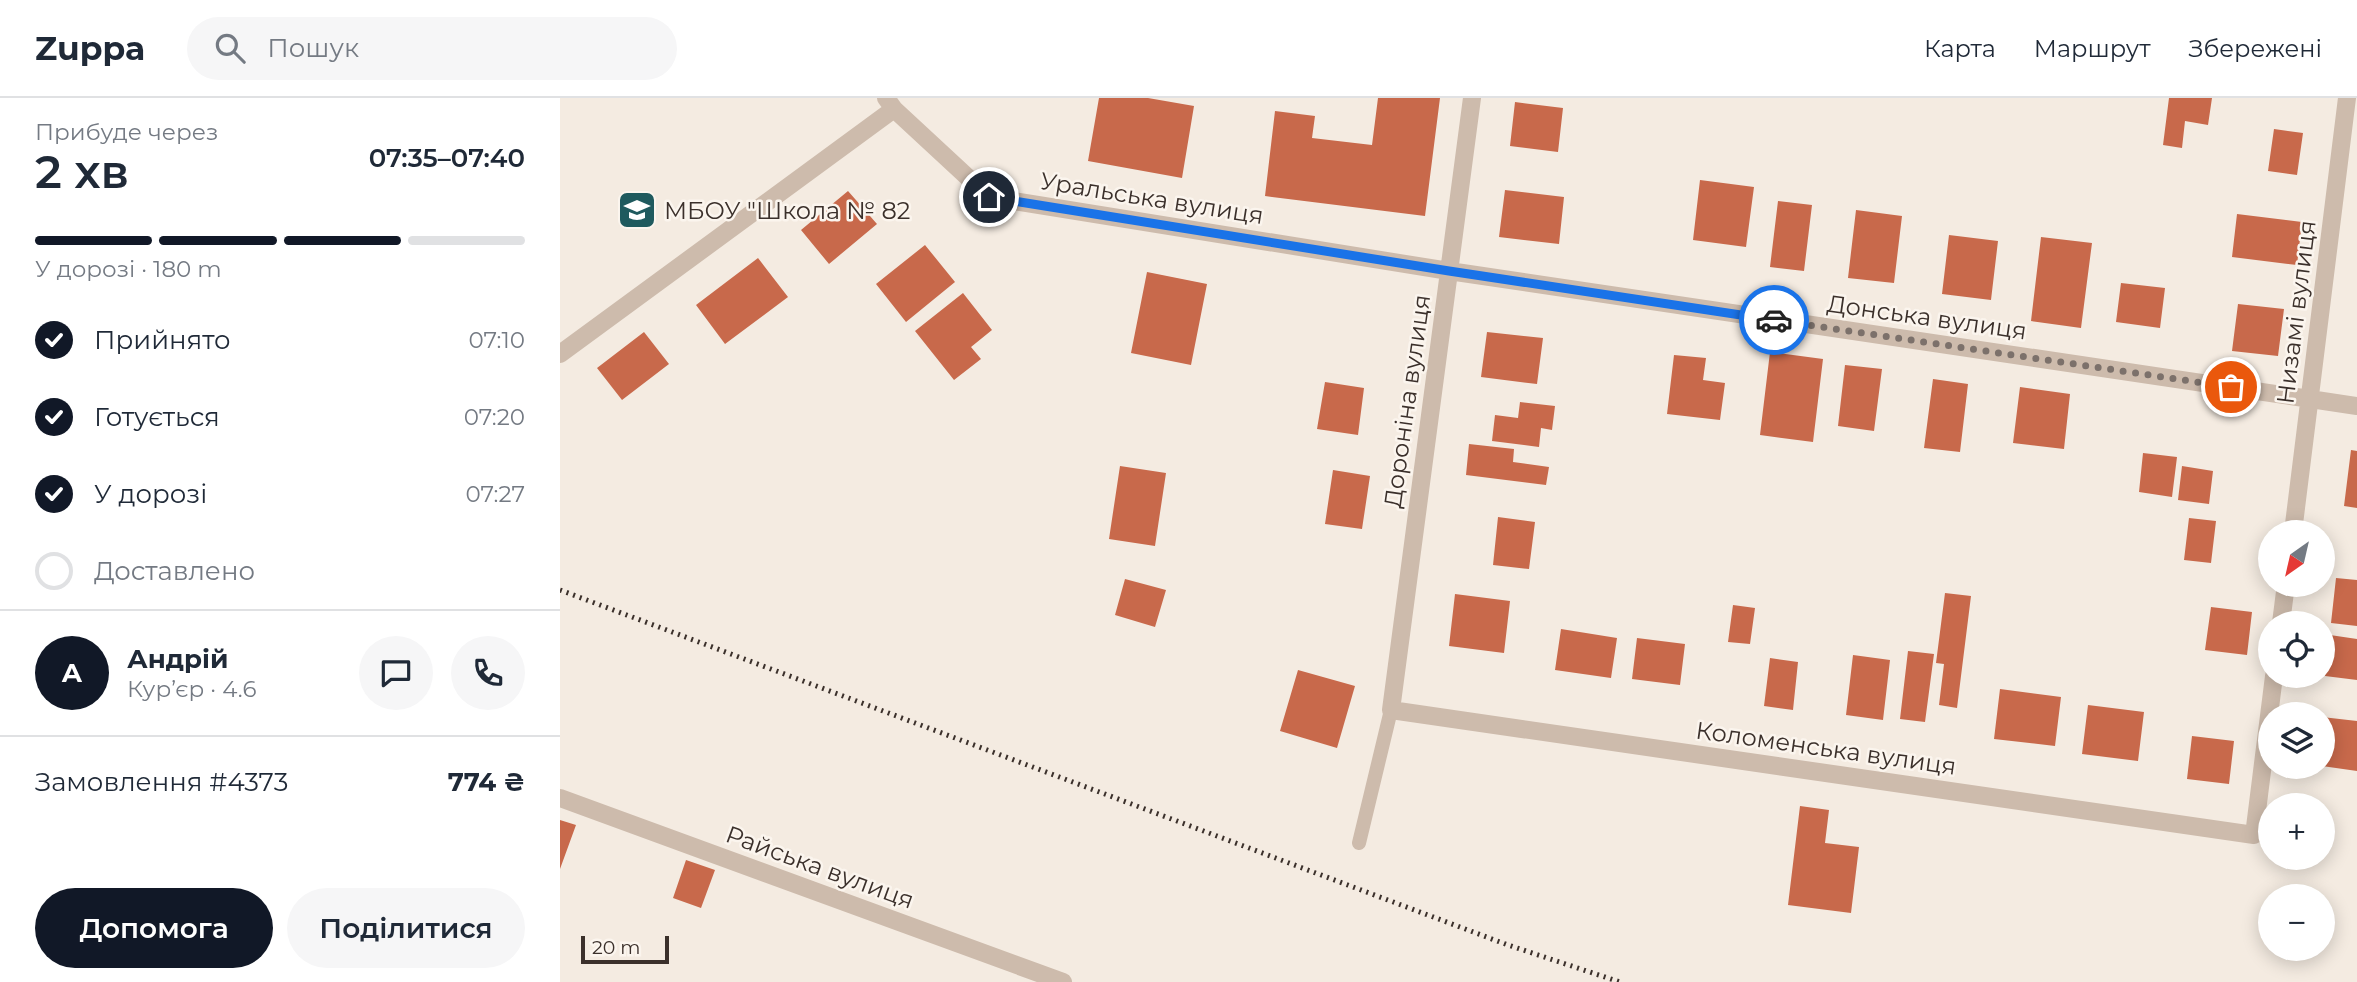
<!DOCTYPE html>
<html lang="uk">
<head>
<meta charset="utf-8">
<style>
	:root { --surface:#fff; --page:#f6f6f7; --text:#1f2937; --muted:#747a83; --line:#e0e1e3; --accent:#111827 }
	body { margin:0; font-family:Montserrat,sans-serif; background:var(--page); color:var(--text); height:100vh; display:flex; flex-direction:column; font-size:26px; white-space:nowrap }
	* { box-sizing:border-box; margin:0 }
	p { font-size:23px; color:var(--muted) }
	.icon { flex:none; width:38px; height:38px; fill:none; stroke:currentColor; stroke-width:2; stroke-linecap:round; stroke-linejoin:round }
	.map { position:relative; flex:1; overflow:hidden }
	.side { display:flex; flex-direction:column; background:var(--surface); width:560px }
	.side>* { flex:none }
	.needle { width:46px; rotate:214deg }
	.fabs { position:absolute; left:1698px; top:422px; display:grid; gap:14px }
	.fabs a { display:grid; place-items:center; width:77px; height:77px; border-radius:50%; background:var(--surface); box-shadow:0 4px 18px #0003; font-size:35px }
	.scale { position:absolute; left:21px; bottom:18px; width:88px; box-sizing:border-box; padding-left:7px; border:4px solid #3b302b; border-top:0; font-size:19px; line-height:24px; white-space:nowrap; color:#3b302b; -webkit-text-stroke:5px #fbf5ee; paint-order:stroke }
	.pin { position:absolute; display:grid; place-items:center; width:60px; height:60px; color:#fff; margin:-30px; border:4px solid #fff; border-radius:50%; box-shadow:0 2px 7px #0007 }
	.courier { position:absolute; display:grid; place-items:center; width:70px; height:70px; margin:-35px; border:5px solid #1a73e8; border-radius:50%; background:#fff; color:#222; box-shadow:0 2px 9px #0007 }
	.headline em { font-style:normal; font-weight:600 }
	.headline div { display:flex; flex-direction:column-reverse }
	.headline { display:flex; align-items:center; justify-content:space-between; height:119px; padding:0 35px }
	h1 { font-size:46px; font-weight:600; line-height:52px }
	.bar { display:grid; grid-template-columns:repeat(4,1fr); gap:10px 7px; align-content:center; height:84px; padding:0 35px }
	.bar i { height:9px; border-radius:5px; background:var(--line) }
	.bar .current { background:var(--accent) }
	.bar p { grid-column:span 4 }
	.line { display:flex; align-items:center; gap:18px; padding:0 35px; border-top:2px solid var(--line) }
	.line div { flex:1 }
	.round { display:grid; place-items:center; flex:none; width:74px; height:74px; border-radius:37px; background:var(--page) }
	ol { padding:0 35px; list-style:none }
	li { display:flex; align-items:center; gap:21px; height:77px }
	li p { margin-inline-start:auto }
	li .icon { padding:7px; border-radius:50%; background:var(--accent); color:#fff; stroke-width:4 }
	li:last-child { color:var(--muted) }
	li i { width:38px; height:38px; border:4px solid var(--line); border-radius:50% }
	.cta { display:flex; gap:14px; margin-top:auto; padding:14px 35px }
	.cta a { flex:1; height:80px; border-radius:42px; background:var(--accent); color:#fff; font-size:28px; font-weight:600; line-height:80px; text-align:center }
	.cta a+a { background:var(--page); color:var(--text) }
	header { display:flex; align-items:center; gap:42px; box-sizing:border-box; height:98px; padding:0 35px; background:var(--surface); border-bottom:2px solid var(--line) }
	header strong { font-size:33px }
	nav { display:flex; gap:38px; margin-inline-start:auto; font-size:24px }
	.search { width:490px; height:63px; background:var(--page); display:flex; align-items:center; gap:18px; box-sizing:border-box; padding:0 24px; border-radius:38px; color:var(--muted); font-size:26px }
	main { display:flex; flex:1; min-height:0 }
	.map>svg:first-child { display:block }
	.building { fill:#c8694b }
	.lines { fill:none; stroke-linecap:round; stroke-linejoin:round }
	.lane { stroke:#cdbbac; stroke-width:14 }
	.street { stroke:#cdbbac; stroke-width:18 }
	.rail { stroke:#3b302b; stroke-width:5; stroke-dasharray:2 5; stroke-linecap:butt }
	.done { stroke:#7c716b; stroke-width:7; stroke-dasharray:0 12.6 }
	.route { stroke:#1a73e8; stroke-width:9 }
	.labels { text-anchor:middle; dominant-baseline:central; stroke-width:5; stroke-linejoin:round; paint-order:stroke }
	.street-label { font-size:24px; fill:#3b302b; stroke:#fbf5ee }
	.poi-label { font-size:24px; fill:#3b302b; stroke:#fbf5ee; text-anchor:start }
</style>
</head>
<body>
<header>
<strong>Zuppa</strong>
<div class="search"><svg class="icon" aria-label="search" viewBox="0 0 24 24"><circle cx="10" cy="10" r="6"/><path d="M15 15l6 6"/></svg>Пошук</div>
<nav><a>Карта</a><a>Маршрут</a><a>Збережені</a></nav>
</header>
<main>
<section class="side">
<div class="headline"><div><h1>2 хв</h1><p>Прибуде через</p></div><em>07:35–07:40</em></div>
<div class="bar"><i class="current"></i><i class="current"></i><i class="current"></i><i></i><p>У дорозі · 180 m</p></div>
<ol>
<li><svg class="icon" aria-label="check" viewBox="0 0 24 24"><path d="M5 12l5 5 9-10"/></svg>Прийнято<p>07:10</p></li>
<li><svg class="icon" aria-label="check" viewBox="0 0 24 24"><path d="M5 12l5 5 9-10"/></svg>Готується<p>07:20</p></li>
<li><svg class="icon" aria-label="check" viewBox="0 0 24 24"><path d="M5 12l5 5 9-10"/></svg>У дорозі<p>07:27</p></li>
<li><i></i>Доставлено</li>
</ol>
<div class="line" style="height:126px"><b class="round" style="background:var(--accent);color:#fff">А</b><div><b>Андрій</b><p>Кур’єр · 4.6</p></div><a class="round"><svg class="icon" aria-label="chat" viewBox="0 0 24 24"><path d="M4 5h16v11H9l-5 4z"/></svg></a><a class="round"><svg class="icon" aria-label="phone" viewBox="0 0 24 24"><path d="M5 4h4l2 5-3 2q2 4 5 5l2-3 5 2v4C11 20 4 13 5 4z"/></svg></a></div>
<div class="line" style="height:91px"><div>Замовлення #4373</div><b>774 ₴</b></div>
<div class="cta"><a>Допомога</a><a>Поділитися</a></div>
</section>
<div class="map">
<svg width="1797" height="884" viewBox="0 0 1797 884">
	<rect width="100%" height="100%" fill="#f4ebe1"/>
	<!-- building -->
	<path class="building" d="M539,0H588L634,8L622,80L528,63Z
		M818,0H880L865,118L705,98L715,13L755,18L752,40L812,47Z
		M1609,0H1652L1648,27L1625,23L1622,50L1603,47Z
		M955,4L1003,10L998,54L950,48Z
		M1714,31L1743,35L1737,77L1708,73Z
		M1140,82L1194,89L1186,149L1133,142Z
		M945,92L1004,99L999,146L939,139Z
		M288,93L317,126L269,166L241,132Z
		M1218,103L1252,107L1244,173L1210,169Z
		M1296,112L1342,118L1334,185L1288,180Z
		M1677,116L1742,124L1737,167L1672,159Z
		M1389,137L1438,143L1431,202L1382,196Z
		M1481,139L1532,145L1521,230L1471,223Z
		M365,147L395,184L346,224L316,186Z
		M198,160L228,199L165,246L136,207Z
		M587,174L647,186L631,267L571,255Z
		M1561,185L1605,190L1600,230L1556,224Z
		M403,195L432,232L411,249L421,261L394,282L355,233Z
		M1678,206L1724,211L1718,258L1672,253Z
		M84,234L109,266L62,302L37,270Z
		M927,234L983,240L977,286L921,279Z
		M1210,254L1263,261L1253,344L1200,337Z
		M1114,257L1146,260L1143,282L1165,285L1160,322L1107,316Z
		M1285,267L1322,271L1314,333L1278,328Z
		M1373,281L1408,286L1400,354L1364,350Z
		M765,284L804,290L798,337L757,331Z
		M1460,289L1510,296L1504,351L1453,345Z
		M960,304L995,308L992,332L981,330L979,349L932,343L935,317L958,320Z
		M909,346L954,351L953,364L989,369L986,387L906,377Z
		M1791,352L1797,353V410L1784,408Z
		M1583,355L1617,359L1612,399L1579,394Z
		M560,368L606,375L595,448L549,441Z
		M1622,368L1653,373L1649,406L1618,402Z
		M773,372L810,378L802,431L765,426Z
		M938,419L975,424L969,471L933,467Z
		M1629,420L1656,423L1651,465L1624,462Z
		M1776,480L1797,482V528L1771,525Z
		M565,481L606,492L595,529L555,517Z
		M1385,495L1411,498L1397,610L1379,607L1384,566L1376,565Z
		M895,496L950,503L944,555L889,548Z
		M1173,507L1195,510L1190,546L1168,544Z
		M1651,509L1692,514L1687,557L1645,552Z
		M1001,531L1057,540L1051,580L995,572Z
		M1770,537L1797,541V582L1765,578Z
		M1077,540L1125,546L1120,587L1072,581Z
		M1348,553L1374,556L1365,624L1340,621Z
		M1293,557L1330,562L1323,622L1286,617Z
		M1210,560L1238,564L1233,612L1204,608Z
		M738,572L795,588L777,650L720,633Z
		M1440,591L1501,599L1495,648L1434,641Z
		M1528,607L1584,614L1578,663L1522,656Z
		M1762,619L1797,623V673L1762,668Z
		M1632,638L1674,643L1669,686L1627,681Z
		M1240,708L1269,712L1265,745L1299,749L1291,815L1228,807Z
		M0,722L16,727L0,771Z
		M126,762L155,772L141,810L113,800Z"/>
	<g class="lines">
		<!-- lane -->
		<path class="lane" d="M799,745L831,612"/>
		<!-- street -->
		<path class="street" d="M326,0L334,11L429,99L889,173L1797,308
			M912,0L831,612L1694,737L1714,578
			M0,256L334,11
			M1733,434L1787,0
			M1721,525L1726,486
			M0,700L503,884"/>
		<!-- rail -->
		<path class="rail" d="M0,492L948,847L1060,884"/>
	</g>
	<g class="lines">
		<!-- done -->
		<path class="done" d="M1214,222L1671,289"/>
		<!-- route -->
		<path class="route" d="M429,99L889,173L1214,222"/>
	</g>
	<!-- icons -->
	<defs>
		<symbol id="school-square" viewBox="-11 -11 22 22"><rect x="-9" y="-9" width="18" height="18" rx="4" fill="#1f5a5e" stroke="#fbf5ee"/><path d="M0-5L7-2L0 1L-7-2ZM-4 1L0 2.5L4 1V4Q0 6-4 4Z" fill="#fff"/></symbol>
	</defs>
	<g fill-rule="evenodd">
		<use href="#school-square" x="55" y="90" width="44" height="44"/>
	</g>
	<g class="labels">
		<!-- street labels -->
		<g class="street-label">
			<text transform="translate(592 100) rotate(9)">Уральська вулиця</text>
			<text transform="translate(1736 214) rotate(-83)">Низамі вулиця</text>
			<text transform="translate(1367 219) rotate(8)">Донська вулиця</text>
			<text transform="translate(847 303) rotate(-82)">Дороніна вулиця</text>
			<text transform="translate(1266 650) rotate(8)">Коломенська вулиця</text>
			<text transform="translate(260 769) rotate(20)">Райська вулиця</text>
		</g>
		<!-- poi labels -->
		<g class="poi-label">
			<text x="104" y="112">МБОУ "Школа № 82</text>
		</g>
	</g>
</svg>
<div class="fabs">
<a><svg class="needle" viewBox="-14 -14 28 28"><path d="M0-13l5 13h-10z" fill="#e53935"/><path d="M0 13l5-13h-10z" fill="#747a83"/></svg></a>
<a><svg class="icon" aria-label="locate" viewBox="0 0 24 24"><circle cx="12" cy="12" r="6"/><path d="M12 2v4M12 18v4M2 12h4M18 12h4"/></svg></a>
<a><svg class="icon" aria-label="layers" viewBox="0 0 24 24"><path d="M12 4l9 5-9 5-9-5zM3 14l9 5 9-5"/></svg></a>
<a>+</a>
<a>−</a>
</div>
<div class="scale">20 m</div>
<div class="pin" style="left:1671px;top:289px;background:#ea580c"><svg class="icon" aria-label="bag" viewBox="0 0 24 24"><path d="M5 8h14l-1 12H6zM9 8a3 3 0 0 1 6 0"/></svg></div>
<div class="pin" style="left:429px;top:99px;background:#1f2937"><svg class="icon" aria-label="home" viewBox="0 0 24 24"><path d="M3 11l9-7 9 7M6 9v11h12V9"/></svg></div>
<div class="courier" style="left:1214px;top:222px"><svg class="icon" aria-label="car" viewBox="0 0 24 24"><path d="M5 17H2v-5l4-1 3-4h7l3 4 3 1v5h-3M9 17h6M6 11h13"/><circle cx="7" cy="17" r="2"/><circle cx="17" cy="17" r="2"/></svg></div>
</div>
</main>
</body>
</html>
